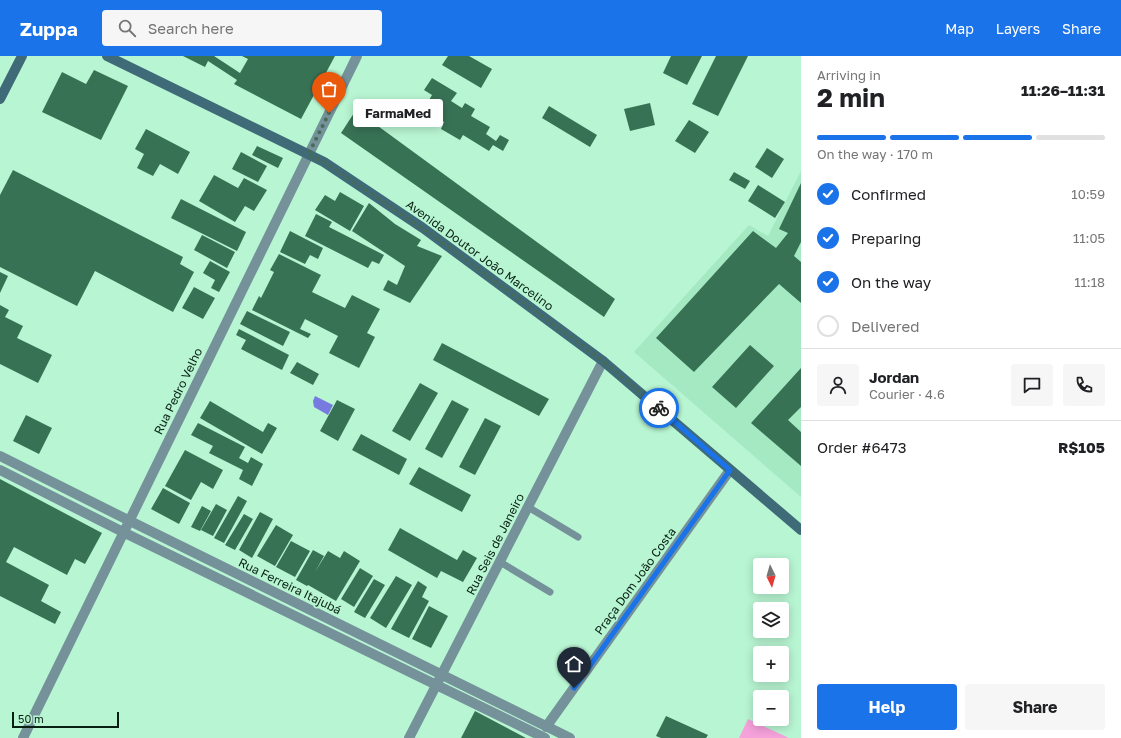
<!DOCTYPE html>
<html lang="en">
<head>
<meta charset="utf-8">
<style>
	:root { --surface:#fff; --page:#f6f6f6; --text:#202124; --muted:#757577; --line:#e0e0e0; --accent:#1a73e8 }
	body { margin:0; font-family:"Golos Text",sans-serif; background:var(--page); color:var(--text); height:100vh; display:flex; flex-direction:column; font-size:15px; white-space:nowrap }
	* { box-sizing:border-box; margin:0 }
	p { font-size:13px; color:var(--muted) }
	.icon { flex:none; width:22px; height:22px; fill:none; stroke:currentColor; stroke-width:2; stroke-linecap:round; stroke-linejoin:round }
	.map { position:relative; flex:1; overflow:hidden }
	.side { display:flex; flex-direction:column; background:var(--surface); width:320px }
	.side>* { flex:none }
	.needle { width:26px; rotate:175deg }
	.tools { position:absolute; left:753px; top:502px; display:grid; gap:8px }
	.tools a { display:grid; place-items:center; width:36px; height:36px; border-radius:4px; background:var(--surface); box-shadow:0 2px 10px #0003; font-size:20px }
	.scale { position:absolute; left:12px; bottom:10px; width:107px; box-sizing:border-box; padding-left:4px; border:2px solid #082014; border-top:0; font-size:11px; line-height:14px; white-space:nowrap; color:#082014; -webkit-text-stroke:3px #b8f5d2; paint-order:stroke }
	.pin { position:absolute; display:grid; place-items:center; width:34px; height:34px; color:#fff; margin:-41px -17px; border-radius:50% 50% 50% 0; rotate:-45deg; box-shadow:0 0 4px #0007 }
	.pin .icon { rotate:45deg }
	.courier { position:absolute; display:grid; place-items:center; width:40px; height:40px; margin:-20px; border:3px solid #1a73e8; border-radius:50%; background:#fff; color:#222; box-shadow:0 1px 5px #0007 }
	.bubble { position:absolute; height:28px; border-radius:4px; background:var(--surface); box-shadow:0 2px 10px #0003; font-size:13px; font-weight:700; line-height:28px; text-align:center }
	.headline em { font-style:normal; font-weight:700 }
	.headline div { display:flex; flex-direction:column-reverse }
	.headline { display:flex; align-items:center; justify-content:space-between; height:68px; padding:0 16px }
	h1 { font-size:26px; font-weight:700; line-height:30px }
	.bar { display:grid; grid-template-columns:repeat(4,1fr); gap:6px 4px; align-content:center; height:48px; padding:0 16px }
	.bar i { height:5px; border-radius:3px; background:var(--line) }
	.bar .on { background:var(--accent) }
	.bar p { grid-column:span 4 }
	.line { display:flex; align-items:center; gap:10px; padding:0 16px; border-top:1px solid var(--line) }
	.line div { flex:1 }
	.round { display:grid; place-items:center; flex:none; width:42px; height:42px; border-radius:4px; background:var(--page) }
	ol { padding:0 16px; list-style:none }
	li { display:flex; align-items:center; gap:12px; height:44px }
	li p { margin-inline-start:auto }
	li .icon { padding:4px; border-radius:50%; background:var(--accent); color:#fff; stroke-width:4 }
	li:last-child { color:var(--muted) }
	li i { width:22px; height:22px; border:2px solid var(--line); border-radius:50% }
	.action { display:flex; gap:8px; margin-top:auto; padding:8px 16px }
	.action a { flex:1; height:46px; border-radius:4px; background:var(--accent); color:#fff; font-size:16px; font-weight:700; line-height:46px; text-align:center }
	.action a+a { background:var(--page); color:var(--text) }
	header { display:flex; align-items:center; gap:24px; box-sizing:border-box; height:56px; padding:0 20px; background:var(--accent); color:#fff }
	header strong { font-size:19px }
	nav { display:flex; gap:22px; margin-inline-start:auto; font-size:14px }
	.search { width:280px; height:36px; background:var(--page); display:flex; align-items:center; gap:10px; box-sizing:border-box; padding:0 14px; border-radius:4px; color:var(--muted); font-size:15px }
	main { display:flex; flex:1; min-height:0 }
	.map>svg:first-child { display:block }
	.built { fill:#a5e9c3 }
	.green { fill:#f5a1da }
	.water { fill:#777be0 }
	.building { fill:#387255 }
	.lines { fill:none; stroke-linecap:round; stroke-linejoin:round }
	.lane { stroke:#75929b; stroke-width:7 }
	.street { stroke:#75929b; stroke-width:10 }
	.secondary { stroke:#3f6a78; stroke-width:10 }
	.done { stroke:#466b56; stroke-width:4; stroke-dasharray:0 7.2 }
	.route { stroke:#1a73e8; stroke-width:5 }
	.labels { text-anchor:middle; dominant-baseline:central; stroke-width:3.5; stroke-linejoin:round; paint-order:stroke }
	.street-label { font-size:12px; fill:#082014; stroke:#b8f5d2 }
</style>
</head>
<body>
<header>
<strong>Zuppa</strong>
<div class="search"><svg class="icon" aria-label="search" viewBox="0 0 24 24"><circle cx="10" cy="10" r="6"/><path d="M15 15l6 6"/></svg>Search here</div>
<nav><a>Map</a><a>Layers</a><a>Share</a></nav>
</header>
<main>
<div class="map">
<svg width="801" height="682" viewBox="0 0 801 682">
	<rect width="100%" height="100%" fill="#b8f5d2"/>
	<!-- built -->
	<path class="built" d="M801,115V441L634,296L749,169L768,180Z"/>
	<!-- green -->
	<path class="green" d="M748,663L789,682H739Z"/>
	<!-- water -->
	<path class="water" d="M315,340L333,349L328,359L314,351L313,345Z"/>
	<!-- building -->
	<path class="building" d="M183,0H214L240,17L248,3L242,0H335L301,63L234,28L237,24L208,5L205,11Z
		M448,0H469L492,13L481,32L442,9Z
		M671,0H702L687,29L663,17Z
		M716,0H748L718,60L692,48Z
		M94,14L128,30L101,84L42,56L62,16L86,28Z
		M432,22L457,37L451,45L462,52L465,47L475,53L471,60L490,71L486,78L496,85L500,79L509,84L503,95L493,89L489,95L463,79L460,84L441,73L444,66L423,54L432,39L424,34Z
		M650,47L655,69L630,75L624,53Z
		M549,50L597,79L590,91L542,62Z
		M356,54L615,243L604,261L341,77Z
		M689,64L709,76L695,97L675,85Z
		M146,73L190,96L178,118L160,108L153,120L137,112L144,98L135,93Z
		M257,90L283,102L278,112L252,99Z
		M767,92L784,103L772,122L755,111Z
		M241,96L267,110L258,126L232,113Z
		M13,114L183,201L180,208L194,216L173,256L95,215L77,250L0,211V139Z
		M734,116L750,125L745,133L729,124Z
		M214,119L238,132L244,122L267,134L254,155L245,150L235,166L199,145Z
		M801,127V186L794,200L801,206V247L779,228L694,316L656,282L753,175L776,192L788,177L779,173Z
		M758,129L785,146L775,162L748,145Z
		M340,136L364,150L350,175L315,154L325,139L335,145Z
		M181,143L246,176L237,195L171,162Z
		M369,147L395,168L421,184L417,190L442,200L410,247L383,234L388,224L397,229L405,210L352,175Z
		M316,158L332,166L329,171L384,199L379,208L372,205L368,212L305,180Z
		M290,175L323,192L318,203L310,199L305,208L280,196Z
		M202,179L235,196L227,212L194,194Z
		M279,198L321,219L312,236L345,252L352,239L380,253L367,277L375,281L359,312L329,297L338,280L305,263L300,273L311,278L308,282L252,254L259,240L261,242L274,216L270,214Z
		M210,205L230,216L219,236L211,232L215,224L203,217Z
		M0,216L8,220L0,237Z
		M194,231L215,242L203,263L182,252Z
		M0,249L9,254L5,261L23,270L17,282L52,299L38,327L0,308Z
		M247,255L290,276L283,290L240,268Z
		M239,273L289,299L282,314L241,293L246,284L236,279Z
		M442,287L549,343L539,360L433,304Z
		M750,289L774,310L736,352L712,331Z
		M297,306L319,318L313,329L290,317Z
		M801,312V351L788,364L801,376V410L751,367Z
		M420,327L438,337L410,385L392,375Z
		M337,344L355,353L338,385L320,375Z
		M452,344L469,353L442,402L425,393Z
		M210,345L263,376L268,367L277,372L262,398L200,362Z
		M26,359L52,372L39,398L13,385Z
		M485,362L501,370L475,419L459,411Z
		M198,367L245,391L239,402L248,407L251,401L263,408L252,430L239,423L243,414L209,397L213,390L191,379Z
		M361,378L407,403L399,419L352,394Z
		M185,394L223,414L213,433L201,426L191,444L165,430Z
		M419,411L471,439L462,456L409,428Z
		M0,423L102,477L85,508L75,503L67,519L14,491L6,506L49,529L41,545L61,556L55,568L0,540Z
		M163,432L190,447L179,468L151,453Z
		M238,440L247,445L224,487L214,482Z
		M216,448L227,454L213,480L201,474Z
		M202,450L211,455L200,475L191,471Z
		M260,456L273,463L252,502L239,494Z
		M244,458L253,463L235,494L225,489Z
		M276,469L293,479L275,510L257,500Z
		M400,472L457,504L463,494L477,502L463,526L441,515L437,522L388,494Z
		M291,485L310,495L295,521L276,511Z
		M313,494L324,500L315,516L328,495L340,502L344,495L360,505L336,545L308,529L307,530L296,524Z
		M360,512L373,520L354,551L341,543Z
		M396,520L412,529L386,572L370,562Z
		M374,523L385,529L365,562L354,556Z
		M418,525L427,531L422,541L429,545L409,582L391,573Z
		M429,550L448,560L431,592L412,583Z
		M475,655L526,682H461Z
		M666,660L708,679L706,682H661L656,680Z"/>
	<g class="lines">
		<!-- lane -->
		<path class="lane" d="M528,451L578,481
			M500,506L550,536"/>
		<!-- street -->
		<path class="street" d="M0,400L128,464L570,682
			M0,414L123,476L545,682
			M546,671L730,414
			M23,682L357,0
			M409,682L603,305"/>
		<!-- secondary -->
		<path class="secondary" d="M107,0L324,106L423,172L603,305L801,474
			M0,43L22,0"/>
	</g>
	<g class="lines">
		<!-- done -->
		<path class="done" d="M329,57L308,99L324,106L435,181L603,305L659,352"/>
		<!-- route -->
		<path class="route" d="M574,632L730,414L659,352"/>
	</g>
	<g class="labels">
		<!-- street labels -->
		<g class="street-label">
			<text transform="translate(480 199) rotate(36)">Avenida Doutor João Marcelino</text>
			<text transform="translate(178 335) rotate(-64)">Rua Pedro Velho</text>
			<text transform="translate(495 488) rotate(-63)">Rua Seis de Janeiro</text>
			<text transform="translate(635 525) rotate(-54)">Praça Dom João Costa</text>
			<text transform="translate(290 530) rotate(26)">Rua Ferreira Itajubá</text>
		</g>
	</g>
</svg>
<div class="tools">
<a><svg class="needle" viewBox="-14 -14 28 28"><path d="M0-13l5 13h-10z" fill="#e53935"/><path d="M0 13l5-13h-10z" fill="#757577"/></svg></a>
<a><svg class="icon" aria-label="layers" viewBox="0 0 24 24"><path d="M12 4l9 5-9 5-9-5zM3 14l9 5 9-5"/></svg></a>
<a>+</a>
<a>−</a>
</div>
<div class="scale">50 m</div>
<div class="pin" style="left:329px;top:57px;background:#ea580c"><svg class="icon" aria-label="bag" viewBox="0 0 24 24"><path d="M5 8h14l-1 12H6zM9 8a3 3 0 0 1 6 0"/></svg></div>
<div class="pin" style="left:574px;top:632px;background:#1f2937"><svg class="icon" aria-label="home" viewBox="0 0 24 24"><path d="M3 11l9-7 9 7M6 9v11h12V9"/></svg></div>
<div class="courier" style="left:659px;top:352px"><svg class="icon" aria-label="bike" viewBox="0 0 24 24"><circle cx="6" cy="16" r="4"/><circle cx="18" cy="16" r="4"/><path d="M6 16l4-8h5l3 8M10 8l3 8H6M13 5h3"/></svg></div>
<div class="bubble" style="left:353px;top:43px;width:90px">FarmaMed</div>
</div>
<section class="side">
<div class="headline"><div><h1>2 min</h1><p>Arriving in</p></div><em>11:26–11:31</em></div>
<div class="bar"><i class="on"></i><i class="on"></i><i class="on"></i><i></i><p>On the way · 170 m</p></div>
<ol>
<li><svg class="icon" aria-label="check" viewBox="0 0 24 24"><path d="M5 12l5 5 9-10"/></svg>Confirmed<p>10:59</p></li>
<li><svg class="icon" aria-label="check" viewBox="0 0 24 24"><path d="M5 12l5 5 9-10"/></svg>Preparing<p>11:05</p></li>
<li><svg class="icon" aria-label="check" viewBox="0 0 24 24"><path d="M5 12l5 5 9-10"/></svg>On the way<p>11:18</p></li>
<li><i></i>Delivered</li>
</ol>
<div class="line" style="height:72px"><a class="round"><svg class="icon" aria-label="person" viewBox="0 0 24 24"><circle cx="12" cy="8" r="4"/><path d="M4 21q1-7 8-7t8 7"/></svg></a><div><b>Jordan</b><p>Courier · 4.6</p></div><a class="round"><svg class="icon" aria-label="chat" viewBox="0 0 24 24"><path d="M4 5h16v11H9l-5 4z"/></svg></a><a class="round"><svg class="icon" aria-label="phone" viewBox="0 0 24 24"><path d="M5 4h4l2 5-3 2q2 4 5 5l2-3 5 2v4C11 20 4 13 5 4z"/></svg></a></div>
<div class="line" style="height:52px"><div>Order #6473</div><b>R$105</b></div>
<div class="action"><a>Help</a><a>Share</a></div>
</section>
</main>
</body>
</html>
